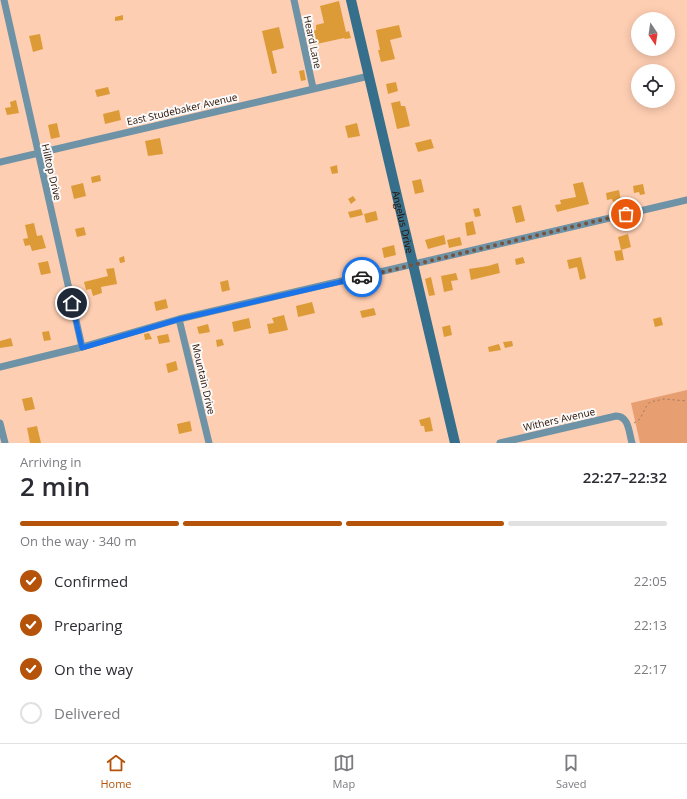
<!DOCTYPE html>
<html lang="en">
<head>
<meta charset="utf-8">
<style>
	:root { --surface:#fff; --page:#f2f2f3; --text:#2b2b33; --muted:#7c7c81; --line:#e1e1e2; --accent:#b45309 }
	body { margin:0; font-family:"Open Sans",sans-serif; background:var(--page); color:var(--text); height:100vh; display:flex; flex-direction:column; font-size:15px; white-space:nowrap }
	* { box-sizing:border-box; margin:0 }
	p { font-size:13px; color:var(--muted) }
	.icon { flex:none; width:22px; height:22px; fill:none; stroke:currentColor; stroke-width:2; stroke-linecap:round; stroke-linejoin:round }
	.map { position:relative; height:443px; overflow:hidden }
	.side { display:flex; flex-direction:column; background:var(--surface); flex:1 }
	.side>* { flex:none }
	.needle { width:26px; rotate:167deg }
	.buttons { position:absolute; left:631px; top:12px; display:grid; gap:8px }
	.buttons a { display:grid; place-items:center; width:44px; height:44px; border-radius:50%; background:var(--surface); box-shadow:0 2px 10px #0003; font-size:20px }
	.pin { position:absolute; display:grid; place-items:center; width:34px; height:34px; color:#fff; margin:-17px; border:2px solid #fff; border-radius:50%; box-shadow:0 1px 4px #0007 }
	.courier { position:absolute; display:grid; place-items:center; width:40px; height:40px; margin:-20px; border:3px solid #1a73e8; border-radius:50%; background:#fff; color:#222; box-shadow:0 1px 5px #0007 }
	.overview em { font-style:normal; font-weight:600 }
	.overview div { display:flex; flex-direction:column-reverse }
	.overview { display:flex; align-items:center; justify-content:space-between; height:68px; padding:0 20px }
	h1 { font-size:26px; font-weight:600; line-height:30px }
	.bar { display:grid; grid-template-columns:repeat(4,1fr); gap:6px 4px; align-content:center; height:48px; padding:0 20px }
	.bar i { height:5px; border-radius:3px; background:var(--line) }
	.bar .on { background:var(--accent) }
	.bar p { grid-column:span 4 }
	ol { padding:0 20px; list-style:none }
	li { display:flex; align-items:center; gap:12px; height:44px }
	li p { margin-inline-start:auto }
	li .icon { padding:4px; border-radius:50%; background:var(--accent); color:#fff; stroke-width:4 }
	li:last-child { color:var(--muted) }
	li i { width:22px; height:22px; border:2px solid var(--line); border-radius:50% }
	.dock { display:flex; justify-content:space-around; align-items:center; height:56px; border-top:1px solid var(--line); background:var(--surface); font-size:11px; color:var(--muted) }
	.dock a { display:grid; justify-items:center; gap:2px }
	.dock .on { color:var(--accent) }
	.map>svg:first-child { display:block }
	.green { fill:#e79f72 }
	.building { fill:#dd9b38 }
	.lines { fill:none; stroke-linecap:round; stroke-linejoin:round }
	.path { stroke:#9c765f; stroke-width:1; stroke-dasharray:2 3; stroke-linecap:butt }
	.street { stroke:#6e92a6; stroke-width:7 }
	.secondary { stroke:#366f8b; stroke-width:10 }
	.done { stroke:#75523e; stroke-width:4; stroke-dasharray:0 7.2 }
	.route { stroke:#1a73e8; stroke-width:5 }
	.labels { text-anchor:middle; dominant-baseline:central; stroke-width:4; stroke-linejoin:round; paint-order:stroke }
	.street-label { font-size:10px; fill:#2b1000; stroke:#fafafa }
</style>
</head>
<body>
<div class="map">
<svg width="687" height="443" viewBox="0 0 687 443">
	<rect width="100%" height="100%" fill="#feceb2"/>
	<!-- green -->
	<path class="green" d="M687,390V443H640L631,403Z"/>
	<!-- building -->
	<path class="building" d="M339,1L346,32L349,31L351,38L345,39L344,38L312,45L309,31L316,30V25L324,23L320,6Z
		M123,15V20L115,21V17Z
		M399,25L402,37L390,40L395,59L381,62L378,50H380L376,30Z
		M279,27L284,48L272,51L277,73L272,74L262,31Z
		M40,34L43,49L33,52L29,36Z
		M304,70L306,80L301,81L299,71Z
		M396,82L398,91L388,94L386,84Z
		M108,87L110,94L97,97L95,90Z
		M16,100L19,113L7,115L5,108L11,107L10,102Z
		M400,101L401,106H405L406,109L410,126L397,129L391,103Z
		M119,110L121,120L105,124L103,114Z
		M57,123L60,137L51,139L48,125Z
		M357,123L360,136L348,138L345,126Z
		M160,138L163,154L148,156L145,141Z
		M431,139L434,148L418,152L415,143Z
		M337,165L338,173L332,174L330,167Z
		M100,175L101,181L92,183L91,177Z
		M421,179L424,192L415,194L412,181Z
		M583,182L589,204L557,212L555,205L561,204L560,200L576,197L573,184Z
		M83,183L86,196L74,199L71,186Z
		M643,184L645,194L640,195L639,192L634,193L633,186Z
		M619,190L621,201L613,202L612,199L607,200L606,193Z
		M353,196L356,200L351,204L348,199Z
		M521,205L525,221L516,223L512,207Z
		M479,208L481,216L475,217L473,209Z
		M361,209L363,215L350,218L348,212Z
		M376,211L378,220L366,223L364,214Z
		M473,221L476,234L467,236L465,223Z
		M34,223L37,236L42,235L46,248L32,251L30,245L25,246L23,239L28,238L25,225Z
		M84,227L86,235L77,237L75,229Z
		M628,234L631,247L621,250L618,237Z
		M444,235L446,244L428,249L425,240Z
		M460,237L462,245L449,248L447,240Z
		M394,245L396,255L384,258L382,248Z
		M622,250L624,260L616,261L614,251Z
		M124,256L125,262L120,263L119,258Z
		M523,257L525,263L516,265L515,259Z
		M581,257L586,278L580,280L577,267L569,269L567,260Z
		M48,261L51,273L41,275L38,263Z
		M498,263L500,273L471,280L469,269L488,266Z
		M114,268L117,284L101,287L102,293L93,296L91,289L86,290L84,282L108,276L106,269Z
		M456,273L458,280L451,281L453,290L444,292L441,276Z
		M431,277L435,295L429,296L425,279Z
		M228,280L230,290L222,292L220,282Z
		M166,299L168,308L156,311L154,302Z
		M312,302L315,313L298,317L296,306Z
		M374,308L376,315L362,318L360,311Z
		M284,315L288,330L269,334L267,324L274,323L272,318Z
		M661,317L663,325L655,327L653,319Z
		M249,318L251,328L234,332L232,322Z
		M208,324L210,332L199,334L197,327Z
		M450,325L452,335L444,337L442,327Z
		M49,331L51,340L44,341L42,332Z
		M149,333L152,339L145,340L144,334Z
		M168,334L170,342L159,344L157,336Z
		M11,338L13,346L0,348V341Z
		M222,339L224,345L217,347L216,340Z
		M512,341L513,346L505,348L503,342Z
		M499,344L501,350L489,352L488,347Z
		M176,361L178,370L168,373L166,364Z
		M32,397L35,409L25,411L22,399Z
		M430,417L433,431L425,432L424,426H421L419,420Z
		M190,421L192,431L179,434L177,424Z
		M37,426L41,443H30L27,428Z"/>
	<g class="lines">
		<!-- path -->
		<path class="path" d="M634,423L640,419L646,407L650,402L664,399L687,401"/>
		<!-- street -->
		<path class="street" d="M4,0L82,347
			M294,0L313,88
			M0,162L369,76
			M179,319L209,443
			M0,367L82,347L179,319L687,200
			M0,423L5,443
			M500,443L616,416C629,416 629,433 632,443"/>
		<!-- secondary -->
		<path class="secondary" id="s1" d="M351,0L455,443"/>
	</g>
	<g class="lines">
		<!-- done -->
		<path class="done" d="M362,277L626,214"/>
		<!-- route -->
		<path class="route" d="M72,303L82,348L180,319L362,277"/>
	</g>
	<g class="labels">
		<!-- street labels -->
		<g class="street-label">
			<text transform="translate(313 42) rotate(78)">Heard Lane</text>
			<text transform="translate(182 109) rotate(-13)">East Studebaker Avenue</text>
			<text transform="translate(52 172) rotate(77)">Hilltop Drive</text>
			<text stroke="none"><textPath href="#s1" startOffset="228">Angelus Drive</textPath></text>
			<text transform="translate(204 379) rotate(77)">Mountain Drive</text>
			<text transform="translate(559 419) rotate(-13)">Withers Avenue</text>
		</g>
	</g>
</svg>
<div class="buttons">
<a><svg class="needle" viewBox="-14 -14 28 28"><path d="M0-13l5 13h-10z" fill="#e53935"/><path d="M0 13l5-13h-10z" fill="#7c7c81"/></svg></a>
<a><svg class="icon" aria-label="locate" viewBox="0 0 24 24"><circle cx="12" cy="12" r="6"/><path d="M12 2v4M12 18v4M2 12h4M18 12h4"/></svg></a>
</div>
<div class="pin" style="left:626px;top:214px;background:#ea580c"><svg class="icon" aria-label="bag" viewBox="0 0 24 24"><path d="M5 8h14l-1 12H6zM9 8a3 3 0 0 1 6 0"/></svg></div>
<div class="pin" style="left:72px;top:303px;background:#1f2937"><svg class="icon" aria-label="home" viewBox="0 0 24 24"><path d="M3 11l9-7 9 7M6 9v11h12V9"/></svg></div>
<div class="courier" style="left:362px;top:277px"><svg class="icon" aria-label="car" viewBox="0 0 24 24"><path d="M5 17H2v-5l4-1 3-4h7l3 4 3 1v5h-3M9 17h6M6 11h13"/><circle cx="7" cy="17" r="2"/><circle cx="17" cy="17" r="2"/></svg></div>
</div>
<section class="side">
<div class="overview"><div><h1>2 min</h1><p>Arriving in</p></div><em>22:27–22:32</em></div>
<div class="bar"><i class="on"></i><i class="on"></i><i class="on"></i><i></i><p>On the way · 340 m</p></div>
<ol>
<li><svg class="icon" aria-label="check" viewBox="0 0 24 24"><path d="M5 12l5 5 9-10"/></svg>Confirmed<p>22:05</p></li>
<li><svg class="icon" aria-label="check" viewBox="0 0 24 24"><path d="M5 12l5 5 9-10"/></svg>Preparing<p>22:13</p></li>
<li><svg class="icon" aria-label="check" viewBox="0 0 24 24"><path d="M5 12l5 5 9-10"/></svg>On the way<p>22:17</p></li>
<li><i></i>Delivered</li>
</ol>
</section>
<nav class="dock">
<a class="on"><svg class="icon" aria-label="home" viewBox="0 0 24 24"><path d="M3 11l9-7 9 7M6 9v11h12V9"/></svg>Home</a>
<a><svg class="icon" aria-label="map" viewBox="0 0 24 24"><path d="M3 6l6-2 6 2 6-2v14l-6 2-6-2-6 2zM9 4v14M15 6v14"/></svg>Map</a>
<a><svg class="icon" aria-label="saved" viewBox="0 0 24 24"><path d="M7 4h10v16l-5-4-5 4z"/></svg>Saved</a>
</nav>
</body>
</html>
